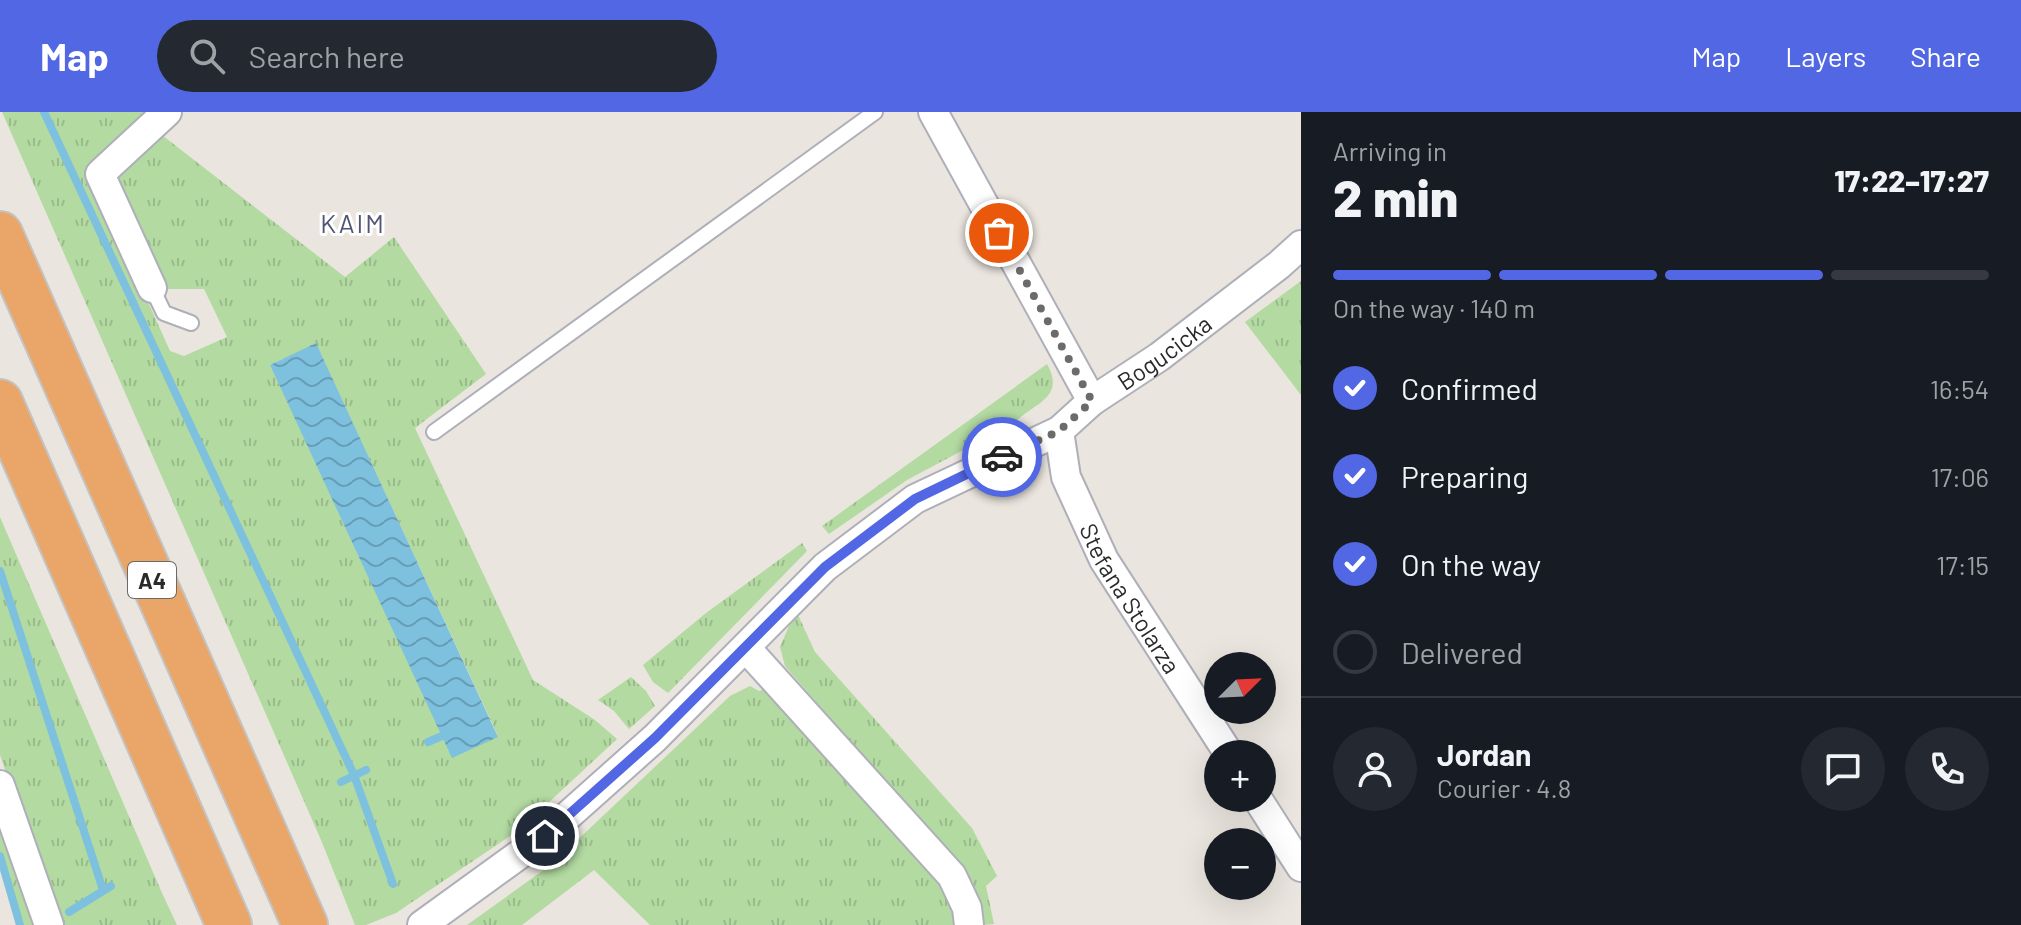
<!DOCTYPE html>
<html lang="en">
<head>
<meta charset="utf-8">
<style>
	:root { --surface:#171b24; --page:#242831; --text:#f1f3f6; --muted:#9ea1a6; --line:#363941; --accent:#5267e3 }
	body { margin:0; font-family:Barlow,sans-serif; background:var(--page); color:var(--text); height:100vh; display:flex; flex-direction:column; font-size:30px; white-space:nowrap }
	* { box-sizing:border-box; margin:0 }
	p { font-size:26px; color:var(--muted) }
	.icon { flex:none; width:44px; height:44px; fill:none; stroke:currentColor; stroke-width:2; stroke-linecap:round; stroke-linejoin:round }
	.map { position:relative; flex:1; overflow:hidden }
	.sheet { display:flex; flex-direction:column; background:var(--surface); width:720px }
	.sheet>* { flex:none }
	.needle { width:52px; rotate:66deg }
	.tools { position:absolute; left:1204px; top:540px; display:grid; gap:16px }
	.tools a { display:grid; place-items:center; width:72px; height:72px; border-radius:50%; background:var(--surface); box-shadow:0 8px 32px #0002; font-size:40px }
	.pin { position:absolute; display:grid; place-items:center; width:68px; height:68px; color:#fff; margin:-34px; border:4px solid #fff; border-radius:50%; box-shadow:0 2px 8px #0007 }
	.courier { position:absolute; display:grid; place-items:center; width:80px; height:80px; margin:-40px; border:6px solid #5267e3; border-radius:50%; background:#fff; color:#222; box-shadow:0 2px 10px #0007 }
	.summary em { font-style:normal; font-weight:800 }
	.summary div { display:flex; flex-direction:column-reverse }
	.summary { display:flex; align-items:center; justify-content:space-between; height:136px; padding:0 32px }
	h1 { font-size:52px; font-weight:800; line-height:60px }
	.bar { display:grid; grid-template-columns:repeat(4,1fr); gap:12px 8px; align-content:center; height:96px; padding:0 32px }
	.bar i { height:10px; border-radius:6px; background:var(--line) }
	.bar .selected { background:var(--accent) }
	.bar p { grid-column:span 4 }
	.line { display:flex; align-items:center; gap:20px; padding:0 32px; border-top:2px solid var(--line) }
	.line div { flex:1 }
	.round { display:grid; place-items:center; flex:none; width:84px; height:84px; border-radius:42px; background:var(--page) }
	ol { padding:0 32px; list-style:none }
	li { display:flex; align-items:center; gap:24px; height:88px }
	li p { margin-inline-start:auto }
	li .icon { padding:8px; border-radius:50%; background:var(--accent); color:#fff; stroke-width:4 }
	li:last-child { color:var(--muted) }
	li i { width:44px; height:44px; border:4px solid var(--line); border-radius:50% }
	header { display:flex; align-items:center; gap:48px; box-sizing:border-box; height:112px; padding:0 40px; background:var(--accent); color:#fff }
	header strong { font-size:38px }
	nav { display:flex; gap:44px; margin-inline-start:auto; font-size:28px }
	.search { width:560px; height:72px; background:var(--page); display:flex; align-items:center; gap:20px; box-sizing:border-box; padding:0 28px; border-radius:44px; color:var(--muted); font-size:30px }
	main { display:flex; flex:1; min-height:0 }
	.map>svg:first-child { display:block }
	.grass { fill:url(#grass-tufts); fill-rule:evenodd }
	.water { fill:url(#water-waves) }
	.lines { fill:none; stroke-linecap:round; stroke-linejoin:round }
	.stream { stroke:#7dc1df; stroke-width:8 }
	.service-casing { stroke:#aeafb9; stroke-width:18 }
	.minor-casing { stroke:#aeafb9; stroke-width:32 }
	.motorway-casing { stroke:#c3c3c3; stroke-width:48 }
	.service { stroke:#fff; stroke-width:14 }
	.minor { stroke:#fff; stroke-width:28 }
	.motorway { stroke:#eaa669; stroke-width:44 }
	.done { stroke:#6d6b69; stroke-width:8; stroke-dasharray:0 14.4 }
	.route { stroke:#5267e3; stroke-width:10 }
	.labels { text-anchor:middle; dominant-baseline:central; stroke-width:6; stroke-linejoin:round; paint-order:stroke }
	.shield { fill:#fff; stroke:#6a6a6a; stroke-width:2 }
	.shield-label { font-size:22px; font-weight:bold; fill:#2a2a2a }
	.street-label { font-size:24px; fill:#2a2a2a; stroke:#fff }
	.neighbourhood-label { font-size:26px; letter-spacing:2px; fill:#505575; stroke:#fff }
</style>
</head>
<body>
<header>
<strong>Map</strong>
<div class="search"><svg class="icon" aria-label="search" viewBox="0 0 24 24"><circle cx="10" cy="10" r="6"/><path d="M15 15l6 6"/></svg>Search here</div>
<nav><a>Map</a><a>Layers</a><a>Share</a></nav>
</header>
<main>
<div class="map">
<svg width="1301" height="813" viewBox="0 0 1301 813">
	<defs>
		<pattern id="grass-tufts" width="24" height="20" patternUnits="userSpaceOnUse" patternTransform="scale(2)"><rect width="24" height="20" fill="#b2daa1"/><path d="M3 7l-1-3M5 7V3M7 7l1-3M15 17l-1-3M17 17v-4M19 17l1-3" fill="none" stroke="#99bb8b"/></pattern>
		<pattern id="water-waves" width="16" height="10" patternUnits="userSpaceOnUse" patternTransform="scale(2)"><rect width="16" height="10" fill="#7dc1df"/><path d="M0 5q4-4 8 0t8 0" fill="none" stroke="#679db5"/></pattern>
	</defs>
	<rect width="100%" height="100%" fill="#eae5de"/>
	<!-- grass -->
	<path class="grass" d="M2,0H154L88,56L170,239L184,244L227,225L204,177H164L110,60L158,20L345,165L394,125L486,262L415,316L533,568L595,608L617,627L519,718L396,801L366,813H355L321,728ZM316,232L498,624L270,253Z
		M1301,169V283L1245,210Z
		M1047,252C1066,286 1034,291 1014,311L907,368L829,422L822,414Z
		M0,405L162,781L177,813H59L0,643Z
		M802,431L807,439L668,581L653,570L643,553L706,501Z
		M798,503L815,540L972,716L997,764L986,774L994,812L982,813L958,754L785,554L780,535L789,514Z
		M631,565L646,579L655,594L629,617L614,599L598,588Z
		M750,574L759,579L766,576L940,767L951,793L956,813H650L594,758L522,813H467L552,752L730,584Z
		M0,703L38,813H20L0,744Z"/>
	<!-- water -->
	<path class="water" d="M316,231L498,625L452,646L270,253Z"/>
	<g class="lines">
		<!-- stream -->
		<path class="stream" d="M44,0L354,663L393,772
			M0,459L103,778
			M428,630L442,624
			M341,670L366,658
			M0,744L20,813
			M69,800L111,774"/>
		<defs>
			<path id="service" d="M152,176L164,201L191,211
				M434,320L875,0"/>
			<g id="minor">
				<path d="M933,0L1092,289"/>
				<path d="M152,176L100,62L167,0"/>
				<path id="s1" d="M1059,319L1066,365L1104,448L1229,642"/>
				<path d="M746,536L952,764L967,796L969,813"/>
				<path d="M0,673L49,813"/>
				<path d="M1257,686L1301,755"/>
				<path id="s2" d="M422,813L545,724L655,626L825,455L915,387L1059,319L1092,289L1159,245L1279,153L1301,133"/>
			</g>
			<path id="motorway" d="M0,122L305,813
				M0,290L229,813"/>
		</defs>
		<!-- service casing -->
		<use href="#service" class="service-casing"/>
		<!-- minor casing -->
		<use href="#minor" class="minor-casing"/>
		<!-- motorway casing -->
		<use href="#motorway" class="motorway-casing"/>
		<!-- service -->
		<use href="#service" class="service"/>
		<!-- minor -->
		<use href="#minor" class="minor"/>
		<!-- motorway -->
		<use href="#motorway" class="motorway"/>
	</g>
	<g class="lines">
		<!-- done -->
		<path class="done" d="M999,121L1092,289L1059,319L1002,345"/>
		<!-- route -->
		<path class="route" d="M545,724L655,626L825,455L915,387L1002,345"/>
	</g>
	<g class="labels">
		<!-- shield labels -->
		<rect class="shield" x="128" y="450" width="48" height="36" rx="6"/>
		<g class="shield-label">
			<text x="152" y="468">A4</text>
		</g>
		<!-- street labels -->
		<g class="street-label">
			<text stroke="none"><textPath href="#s2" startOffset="944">Bogucicka</textPath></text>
			<text stroke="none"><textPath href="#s1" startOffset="184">Stefana Stolarza</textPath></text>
		</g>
		<!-- neighbourhood labels -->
		<g class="neighbourhood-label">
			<text x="353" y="110">KAIM</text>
		</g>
	</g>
</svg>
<div class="tools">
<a><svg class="needle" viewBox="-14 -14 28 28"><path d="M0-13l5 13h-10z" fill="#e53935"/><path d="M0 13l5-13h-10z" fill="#9ea1a6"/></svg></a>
<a>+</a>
<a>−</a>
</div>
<div class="pin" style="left:999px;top:121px;background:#ea580c"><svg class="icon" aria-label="bag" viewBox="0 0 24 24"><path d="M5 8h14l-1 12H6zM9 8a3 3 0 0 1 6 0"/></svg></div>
<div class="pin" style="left:545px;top:724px;background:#1f2937"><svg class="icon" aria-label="home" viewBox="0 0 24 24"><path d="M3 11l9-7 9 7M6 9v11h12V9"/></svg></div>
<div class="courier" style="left:1002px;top:345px"><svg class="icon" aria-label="car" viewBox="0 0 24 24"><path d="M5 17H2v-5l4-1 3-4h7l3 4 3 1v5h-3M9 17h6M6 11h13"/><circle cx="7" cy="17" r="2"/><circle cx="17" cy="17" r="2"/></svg></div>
</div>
<section class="sheet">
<div class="summary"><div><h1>2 min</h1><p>Arriving in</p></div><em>17:22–17:27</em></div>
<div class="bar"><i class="selected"></i><i class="selected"></i><i class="selected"></i><i></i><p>On the way · 140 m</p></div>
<ol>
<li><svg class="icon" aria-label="check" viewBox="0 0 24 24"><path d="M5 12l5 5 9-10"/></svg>Confirmed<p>16:54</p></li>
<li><svg class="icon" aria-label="check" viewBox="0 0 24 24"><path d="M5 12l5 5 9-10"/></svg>Preparing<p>17:06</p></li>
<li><svg class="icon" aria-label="check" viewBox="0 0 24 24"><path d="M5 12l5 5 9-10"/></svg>On the way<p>17:15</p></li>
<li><i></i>Delivered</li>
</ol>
<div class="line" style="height:144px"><a class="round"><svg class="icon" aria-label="person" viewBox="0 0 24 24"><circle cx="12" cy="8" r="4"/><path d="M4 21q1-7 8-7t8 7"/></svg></a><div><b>Jordan</b><p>Courier · 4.8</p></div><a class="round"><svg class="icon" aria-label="chat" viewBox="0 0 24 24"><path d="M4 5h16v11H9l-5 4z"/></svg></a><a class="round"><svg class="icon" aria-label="phone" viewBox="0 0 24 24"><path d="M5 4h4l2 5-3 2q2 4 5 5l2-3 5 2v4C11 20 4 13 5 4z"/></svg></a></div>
</section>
</main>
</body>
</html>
